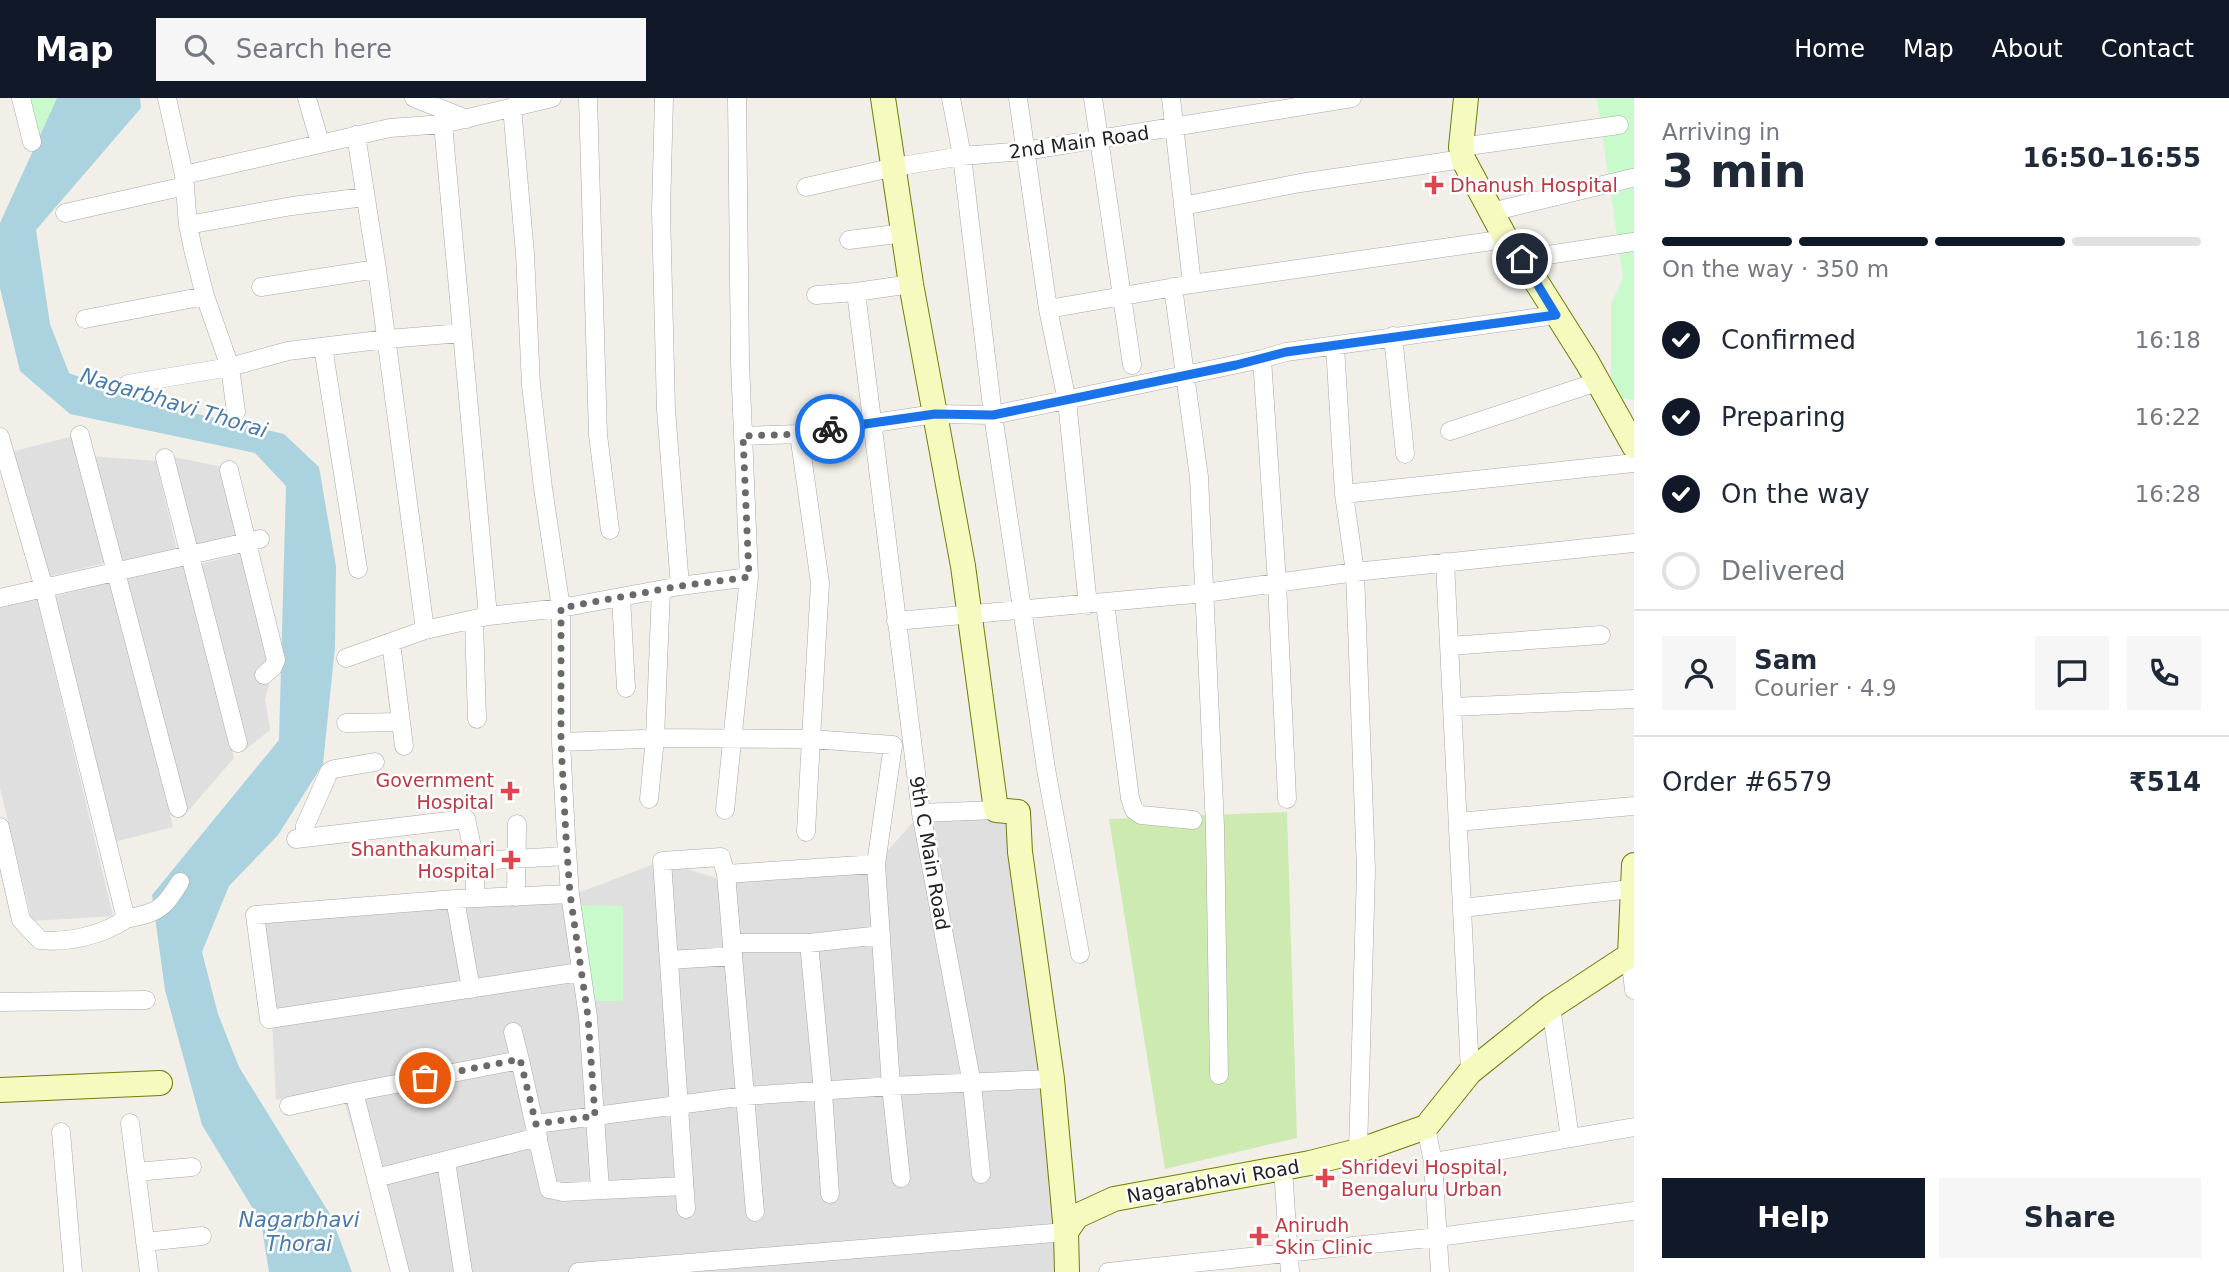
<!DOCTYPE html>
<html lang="en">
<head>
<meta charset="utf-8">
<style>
	:root { --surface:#fff; --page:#f6f6f7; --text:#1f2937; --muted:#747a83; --line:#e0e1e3; --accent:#111827 }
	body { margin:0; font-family:"DejaVu Sans",sans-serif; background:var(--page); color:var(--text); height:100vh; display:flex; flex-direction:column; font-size:26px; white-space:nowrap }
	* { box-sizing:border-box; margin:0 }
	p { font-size:23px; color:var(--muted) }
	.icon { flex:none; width:38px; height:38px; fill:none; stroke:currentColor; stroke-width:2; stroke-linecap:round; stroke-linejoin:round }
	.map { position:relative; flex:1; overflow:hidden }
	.details { display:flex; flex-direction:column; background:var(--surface); width:595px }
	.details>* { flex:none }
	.pin { position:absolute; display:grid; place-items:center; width:60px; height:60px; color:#fff; margin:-30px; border:4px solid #fff; border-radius:50%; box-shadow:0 2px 7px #0007 }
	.courier { position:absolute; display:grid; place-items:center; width:70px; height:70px; margin:-35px; border:5px solid #1a73e8; border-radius:50%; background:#fff; color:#222; box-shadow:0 2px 9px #0007 }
	.head em { font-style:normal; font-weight:600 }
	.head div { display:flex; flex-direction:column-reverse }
	.head { display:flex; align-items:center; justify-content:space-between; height:119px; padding:0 28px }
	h1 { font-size:46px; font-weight:600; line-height:52px }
	.bar { display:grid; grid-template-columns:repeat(4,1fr); gap:10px 7px; align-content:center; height:84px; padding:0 28px }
	.bar i { height:9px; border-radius:5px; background:var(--line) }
	.bar .active { background:var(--accent) }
	.bar p { grid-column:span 4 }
	.line { display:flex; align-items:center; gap:18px; padding:0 28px; border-top:2px solid var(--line) }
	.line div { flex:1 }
	.round { display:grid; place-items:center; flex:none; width:74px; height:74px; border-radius:0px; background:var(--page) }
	ol { padding:0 28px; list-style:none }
	li { display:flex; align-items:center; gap:21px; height:77px }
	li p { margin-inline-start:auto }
	li .icon { padding:7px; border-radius:50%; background:var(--accent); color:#fff; stroke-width:4 }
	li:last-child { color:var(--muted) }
	li i { width:38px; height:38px; border:4px solid var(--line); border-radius:50% }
	.primary-button { display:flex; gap:14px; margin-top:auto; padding:14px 28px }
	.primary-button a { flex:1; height:80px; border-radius:0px; background:var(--accent); color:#fff; font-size:28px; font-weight:600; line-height:80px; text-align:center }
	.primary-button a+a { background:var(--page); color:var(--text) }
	header { display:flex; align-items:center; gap:42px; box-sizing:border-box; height:98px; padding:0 35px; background:var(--accent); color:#fff }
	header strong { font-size:33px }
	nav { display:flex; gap:38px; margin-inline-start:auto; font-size:24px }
	.search { width:490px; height:63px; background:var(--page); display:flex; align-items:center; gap:18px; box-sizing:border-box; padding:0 24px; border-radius:0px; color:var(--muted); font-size:26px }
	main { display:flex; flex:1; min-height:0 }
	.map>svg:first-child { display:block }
	.residential { fill:#e0dfdf }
	.grass { fill:#cdebb0 }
	.park { fill:#c8facc }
	.water { fill:#aad3df }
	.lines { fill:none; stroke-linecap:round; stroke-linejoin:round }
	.street-casing { stroke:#a9a9a9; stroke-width:19 }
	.secondary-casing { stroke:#707d05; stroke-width:26 }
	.street { stroke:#fff; stroke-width:18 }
	.secondary { stroke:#f7fabf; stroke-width:24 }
	.done { stroke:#6b6a68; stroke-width:7; stroke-dasharray:0 12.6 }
	.route { stroke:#1a73e8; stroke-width:9 }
	.health-dot { fill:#e0444e; stroke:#fff; stroke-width:2.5 }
	.labels { text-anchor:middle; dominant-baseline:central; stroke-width:5; stroke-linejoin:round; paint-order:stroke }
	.street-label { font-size:19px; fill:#222; stroke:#fff }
	.health-label { font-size:19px; fill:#be3a42; stroke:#fff; text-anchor:start }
	.water-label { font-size:21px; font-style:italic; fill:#4a7aab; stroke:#fff }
</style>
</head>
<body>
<header>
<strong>Map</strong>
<div class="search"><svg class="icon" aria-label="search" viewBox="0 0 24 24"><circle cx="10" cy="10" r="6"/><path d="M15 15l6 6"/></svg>Search here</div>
<nav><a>Home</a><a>Map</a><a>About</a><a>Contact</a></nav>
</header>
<main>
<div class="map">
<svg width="1634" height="1174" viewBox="0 0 1634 1174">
	<rect width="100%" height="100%" fill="#f2efe9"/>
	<!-- residential -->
	<path class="residential" d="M73,338L105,465L43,480L11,354Z
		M89,358L156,363L178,457L118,470Z
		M169,358L223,369L241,438L193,451Z
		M243,455L273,572L265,601L270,632L245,652L197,467Z
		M185,467L234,660L183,719L123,482Z
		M110,484L173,729L110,745L48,500Z
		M37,501L113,818L32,823L0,690V510Z
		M1018,714L1067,1174H397L340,991L276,1002L272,920L259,819L570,798L662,763L728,784L876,766L921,715Z"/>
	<!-- grass -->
	<path class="grass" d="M1287,714L1297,1040L1165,1071L1109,721Z"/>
	<!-- park -->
	<path class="park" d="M28,0H57L39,39Z
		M1597,0H1634V302L1611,298V206L1623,180Z
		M575,807L623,808V903H574L580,874Z"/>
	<!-- water -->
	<path class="water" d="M57,0H140L141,10L36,132L50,226L69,275L146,304L284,336L319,369L336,468L335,549L323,666L278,737L229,788L202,854L218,916L239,969L331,1118L352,1174H269L261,1124L202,1027L165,892L152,797L279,642L286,388L255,355L70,316L20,273L0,190V125Z"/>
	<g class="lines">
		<defs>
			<path id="street" d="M21,0L32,44
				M167,0L184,77L188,127L193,151L205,198L230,269L236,314
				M307,0L320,45
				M414,0L467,21
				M588,0L598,337L610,432
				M664,0L661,113L666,312L680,488
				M951,0L962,58L993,317L1046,671L1080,856
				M1018,0L1048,211
				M1093,0L1132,267
				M1171,0L1192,186
				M512,9L525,156L531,287L543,390L561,510V644L566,739L570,796L588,919L600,1091
				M443,26L488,518
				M1461,49L1619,27
				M184,77L390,30L443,26L552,0
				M806,89L895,69L962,58L1025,53L1352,0
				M1183,108L1300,85L1463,61
				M1491,114L1632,80
				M65,115L185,88
				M188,127L292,108L365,99
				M849,142L904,135
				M1522,161L1633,144
				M377,171L425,532
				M911,186L856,194L921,715L972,986L981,1076
				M261,189L377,171L356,37
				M1173,189L1199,379L1215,729L1219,977
				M816,197L856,194
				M85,221L205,198
				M1393,238L1405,356
				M1335,248L1344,396L1355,474L1366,772L1358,1053
				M323,249L358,471
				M1262,261L1277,485L1287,701
				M128,286L230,269L288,253L387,241L462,235
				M1450,333L1597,284
				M80,337L178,710
				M743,338L799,336
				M0,339L44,490L126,821C103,837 68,845 40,842L21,822L0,729
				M165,360L238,645
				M229,372L276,562L273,569L264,577
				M1344,396L1634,365
				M1445,464L1470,974
				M621,499L626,590
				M0,500L260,441
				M1105,505L1130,700L1134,712L1141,717L1193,722
				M1088,507L1067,303L1048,211L1192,186L1506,141
				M474,523L477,621
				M896,523L1205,495L1355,474L1634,445
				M391,544L404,648
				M1449,548L1601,537
				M346,560L425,532L488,518L561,510L680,488L749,479
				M1452,609L1634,601
				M346,625L401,624
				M655,640L811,641L806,734
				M561,644L643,641
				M649,701L655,640L661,492
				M725,712L749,479L740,265L737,0
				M921,715L996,712
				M1458,724L1634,708
				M305,740V728L329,674L334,671L375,664
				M296,741L466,721L475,763V800
				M475,763L567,758
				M726,776L876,766
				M570,796L455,801L255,817L269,921L580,874
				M516,799L517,726
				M455,801L471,891
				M1462,810L1631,791
				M126,821C158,814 162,813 180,784
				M732,845H809L881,837
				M809,845L823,994L830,1096
				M1630,857L1634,892
				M669,862L733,858
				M0,904L146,902
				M1551,909L1570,1040
				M513,934L520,962
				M289,1008L354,994
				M130,1025L149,1174
				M536,1026L745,998L891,988L1052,981
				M1426,1029L1433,1064L1440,1174
				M61,1034L73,1174
				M446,1063L463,1174
				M1433,1064L1634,1029
				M1283,1071L1290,1174
				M136,1074L192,1069
				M376,1080L538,1039
				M901,1080L891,988L876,766L893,647L811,641L820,485L799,336L935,316L993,317L1262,261L1286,254L1556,217
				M686,1111L662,763L721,759L726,776L755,1114
				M145,1144L202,1138
				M400,1174L354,994L520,962L549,1091L563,1094L684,1088
				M578,1174L1066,1134
				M1108,1174L1438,1139L1634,1113"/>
			<path id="secondary" d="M883,0L911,186L963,468L996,712L1018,714L1020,754L1052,981L1066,1134
				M1466,0L1461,49L1463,61L1506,141L1522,161L1587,264L1634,348
				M0,992L160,985
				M1067,1174L1066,1134L1077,1118L1114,1101L1310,1065L1358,1053L1426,1029L1470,974L1551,909L1630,857L1634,767"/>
		</defs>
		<!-- street casing -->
		<use href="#street" class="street-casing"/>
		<!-- secondary casing -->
		<use href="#secondary" class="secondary-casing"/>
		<!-- street -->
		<use href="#street" class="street"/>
		<!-- secondary -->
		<use href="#secondary" class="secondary"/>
	</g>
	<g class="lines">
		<!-- done -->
		<path class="done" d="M425,980L520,961L536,1026L595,1018L588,919L570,796L566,739L561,644V510L680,488L749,479L743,338L799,336L830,331"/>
		<!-- route -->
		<path class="route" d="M830,331L935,316L993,317L1236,267L1286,254L1556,217L1522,161"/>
	</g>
	<!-- markers -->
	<g class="health-dot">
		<path d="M1430.5 76.5h7v7h7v7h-7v7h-7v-7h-7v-7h7z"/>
		<path d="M506.5 682.5h7v7h7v7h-7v7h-7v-7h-7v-7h7z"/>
		<path d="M507.5 751.5h7v7h7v7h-7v7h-7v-7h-7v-7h7z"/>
		<path d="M1321.5 1069.5h7v7h7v7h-7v7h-7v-7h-7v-7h7z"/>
		<path d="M1255.5 1127.5h7v7h7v7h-7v7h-7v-7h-7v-7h7z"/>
	</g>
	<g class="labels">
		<!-- street labels -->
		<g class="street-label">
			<text transform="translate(1079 44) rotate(-8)">2nd Main Road</text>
			<text transform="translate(930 755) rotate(80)">9th C Main Road</text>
			<text transform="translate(1213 1083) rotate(-10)">Nagarabhavi Road</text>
		</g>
		<!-- health labels -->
		<g class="health-label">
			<text x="1450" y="87">Dhanush Hospital</text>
			<text x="494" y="682" text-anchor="end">Government<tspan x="494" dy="22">Hospital</tspan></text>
			<text x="495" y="751" text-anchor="end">Shanthakumari<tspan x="495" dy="22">Hospital</tspan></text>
			<text x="1341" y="1069">Shridevi Hospital,<tspan x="1341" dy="22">Bengaluru Urban</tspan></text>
			<text x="1275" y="1127">Anirudh<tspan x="1275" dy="22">Skin Clinic</tspan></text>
		</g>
		<!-- water labels -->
		<g class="water-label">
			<text transform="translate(174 305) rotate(17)">Nagarbhavi Thorai</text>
			<text x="299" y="1122">Nagarbhavi<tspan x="299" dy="24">Thorai</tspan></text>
		</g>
	</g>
</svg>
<div class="pin" style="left:425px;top:980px;background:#ea580c"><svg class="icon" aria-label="bag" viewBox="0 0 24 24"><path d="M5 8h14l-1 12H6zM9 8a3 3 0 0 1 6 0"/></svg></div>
<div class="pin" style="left:1522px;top:161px;background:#1f2937"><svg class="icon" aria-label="home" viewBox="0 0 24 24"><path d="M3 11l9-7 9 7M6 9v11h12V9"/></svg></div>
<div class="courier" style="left:830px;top:331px"><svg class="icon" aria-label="bike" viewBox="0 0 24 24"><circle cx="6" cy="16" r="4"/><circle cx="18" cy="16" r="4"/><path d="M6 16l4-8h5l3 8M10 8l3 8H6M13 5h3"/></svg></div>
</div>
<section class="details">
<div class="head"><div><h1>3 min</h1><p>Arriving in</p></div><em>16:50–16:55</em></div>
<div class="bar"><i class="active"></i><i class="active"></i><i class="active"></i><i></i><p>On the way · 350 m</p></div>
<ol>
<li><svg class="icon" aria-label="check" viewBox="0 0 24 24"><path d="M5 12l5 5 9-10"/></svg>Confirmed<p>16:18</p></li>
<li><svg class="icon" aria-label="check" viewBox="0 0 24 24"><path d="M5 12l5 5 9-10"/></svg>Preparing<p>16:22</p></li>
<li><svg class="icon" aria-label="check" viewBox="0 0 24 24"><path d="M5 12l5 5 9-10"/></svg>On the way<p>16:28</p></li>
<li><i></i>Delivered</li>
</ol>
<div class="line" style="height:126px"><a class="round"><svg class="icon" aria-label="person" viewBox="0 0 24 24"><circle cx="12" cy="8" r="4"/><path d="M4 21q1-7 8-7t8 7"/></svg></a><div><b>Sam</b><p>Courier · 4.9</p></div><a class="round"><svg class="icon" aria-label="chat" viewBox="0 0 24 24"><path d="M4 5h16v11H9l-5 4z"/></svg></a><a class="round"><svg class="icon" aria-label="phone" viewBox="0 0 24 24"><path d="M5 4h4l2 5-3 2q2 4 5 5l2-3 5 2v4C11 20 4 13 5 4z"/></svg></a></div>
<div class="line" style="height:91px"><div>Order #6579</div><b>₹514</b></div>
<div class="primary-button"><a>Help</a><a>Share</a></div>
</section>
</main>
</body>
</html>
